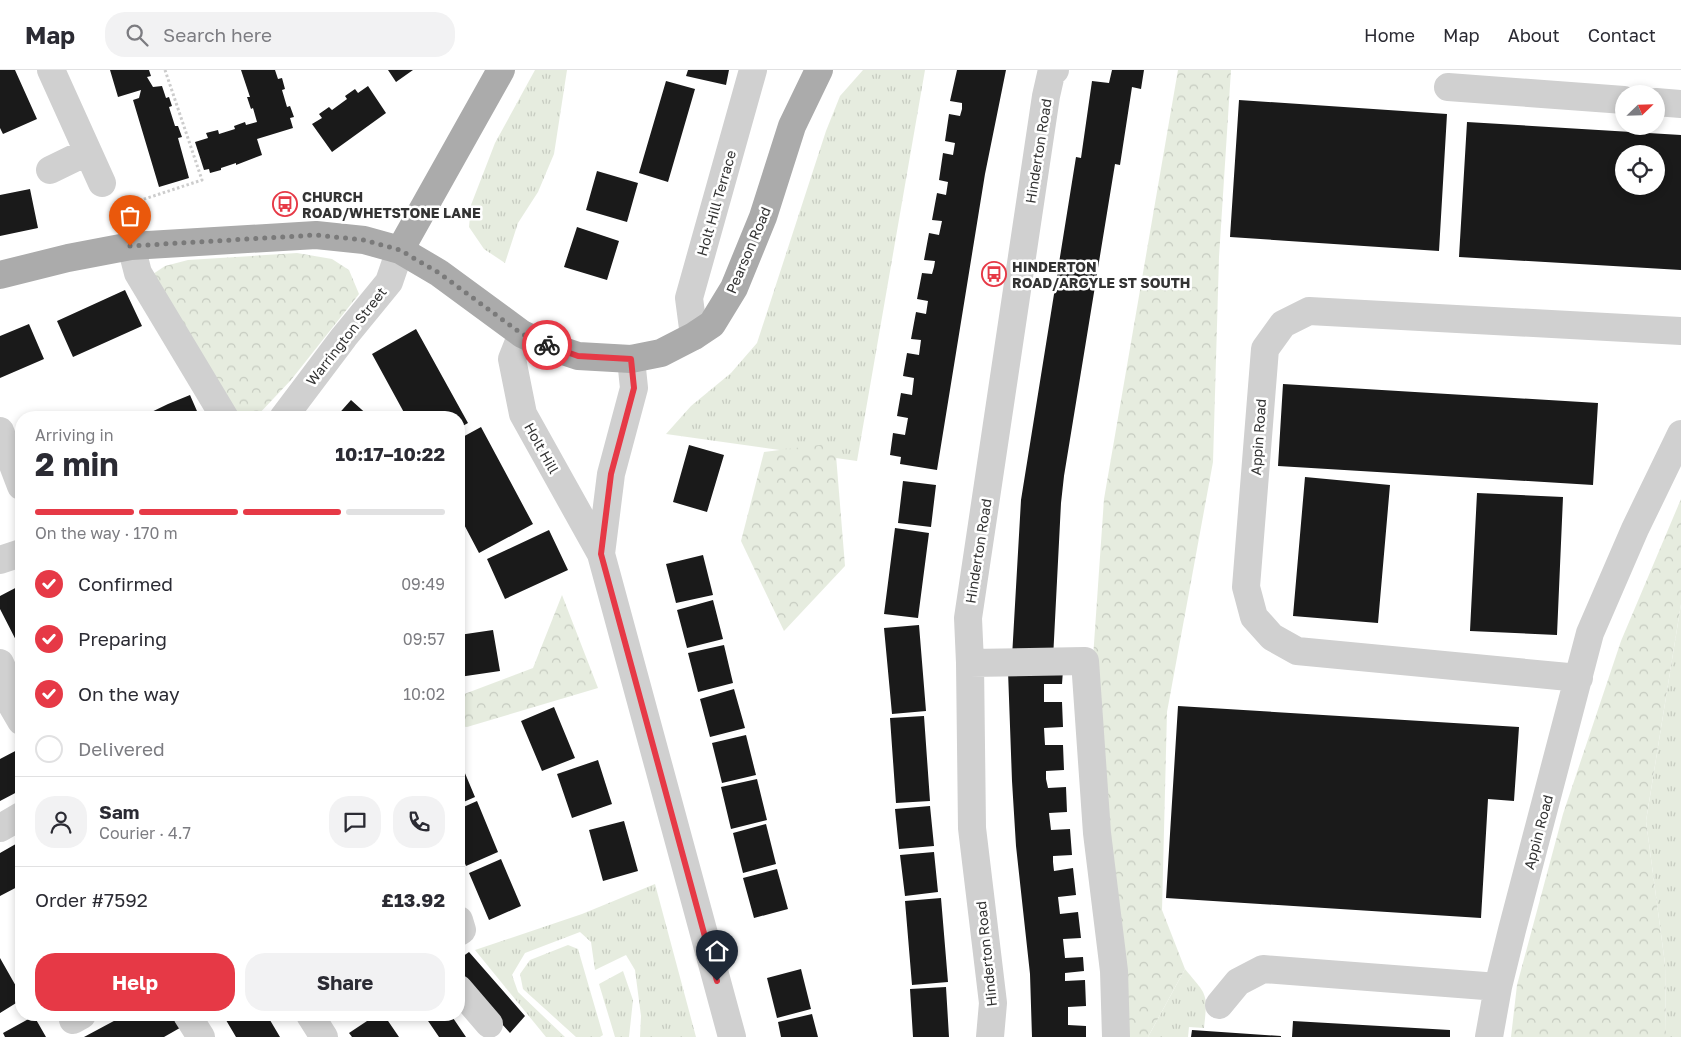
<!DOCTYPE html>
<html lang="en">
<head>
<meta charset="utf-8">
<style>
	:root { --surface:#fff; --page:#f2f2f3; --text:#2b2b33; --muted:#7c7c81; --line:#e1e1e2; --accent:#e63946 }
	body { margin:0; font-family:"Golos Text",sans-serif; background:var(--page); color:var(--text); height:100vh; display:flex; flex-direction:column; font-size:19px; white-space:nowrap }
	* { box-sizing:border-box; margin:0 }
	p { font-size:16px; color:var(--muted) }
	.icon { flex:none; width:28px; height:28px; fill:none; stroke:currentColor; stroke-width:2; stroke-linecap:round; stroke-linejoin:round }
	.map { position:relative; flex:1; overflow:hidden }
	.panel { position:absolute; left:15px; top:341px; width:450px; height:610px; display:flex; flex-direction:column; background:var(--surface); border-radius:20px; box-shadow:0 2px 8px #0003 }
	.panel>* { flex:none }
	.needle { width:32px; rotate:67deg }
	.buttons { position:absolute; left:1615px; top:15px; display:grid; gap:10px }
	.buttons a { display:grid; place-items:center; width:50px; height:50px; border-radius:50%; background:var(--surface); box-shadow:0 2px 8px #0003; font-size:25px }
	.pin { position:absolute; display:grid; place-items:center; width:42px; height:42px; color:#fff; margin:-51px -21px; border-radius:50% 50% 50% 0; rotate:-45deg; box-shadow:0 0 5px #0007 }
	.pin .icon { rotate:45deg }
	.courier { position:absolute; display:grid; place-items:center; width:50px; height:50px; margin:-25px; border:4px solid #e63946; border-radius:50%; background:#fff; color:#222; box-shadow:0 1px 6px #0007 }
	.headline em { font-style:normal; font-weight:700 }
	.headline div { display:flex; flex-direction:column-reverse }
	.headline { display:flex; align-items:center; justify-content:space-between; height:85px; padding:0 20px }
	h1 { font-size:32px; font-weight:700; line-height:38px }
	.bar { display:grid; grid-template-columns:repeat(4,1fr); gap:8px 5px; align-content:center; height:60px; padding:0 20px }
	.bar i { height:6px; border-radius:4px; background:var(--line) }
	.bar .current { background:var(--accent) }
	.bar p { grid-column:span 4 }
	.line { display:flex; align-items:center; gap:12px; padding:0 20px; border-top:1px solid var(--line) }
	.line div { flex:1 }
	.round { display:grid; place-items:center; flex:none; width:52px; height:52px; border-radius:20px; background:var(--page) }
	ol { padding:0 20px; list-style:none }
	li { display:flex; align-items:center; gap:15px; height:55px }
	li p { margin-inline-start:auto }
	li .icon { padding:5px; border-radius:50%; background:var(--accent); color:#fff; stroke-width:4 }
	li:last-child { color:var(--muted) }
	li i { width:28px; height:28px; border:2px solid var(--line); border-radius:50% }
	.action { display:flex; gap:10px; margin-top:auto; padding:10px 20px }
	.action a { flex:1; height:58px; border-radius:20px; background:var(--accent); color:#fff; font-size:20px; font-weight:700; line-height:58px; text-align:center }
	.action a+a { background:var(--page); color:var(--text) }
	header { display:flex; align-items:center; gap:30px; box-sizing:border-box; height:70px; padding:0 25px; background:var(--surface); border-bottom:1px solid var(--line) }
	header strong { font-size:24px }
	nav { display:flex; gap:28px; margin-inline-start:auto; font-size:18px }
	.search { width:350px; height:45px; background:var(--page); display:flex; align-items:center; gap:12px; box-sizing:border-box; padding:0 18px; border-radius:20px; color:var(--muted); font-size:19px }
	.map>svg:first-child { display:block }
	.grass { fill:url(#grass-tufts) }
	.forest { fill:url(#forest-crowns) }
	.building { fill:#1a1a1a; fill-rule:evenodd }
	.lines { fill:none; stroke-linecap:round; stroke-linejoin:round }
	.path { stroke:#cdcdcd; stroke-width:3; stroke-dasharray:2.5 2.5; stroke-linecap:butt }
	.minor { stroke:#d0d0d0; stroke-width:28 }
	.major { stroke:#ababab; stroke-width:28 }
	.done { stroke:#7a7a7a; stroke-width:5; stroke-dasharray:0 9 }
	.route { stroke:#e63946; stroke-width:6 }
	.labels { text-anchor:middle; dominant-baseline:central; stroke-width:5; stroke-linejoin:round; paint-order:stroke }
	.street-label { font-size:14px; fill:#333; stroke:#fff }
	.poi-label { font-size:14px; font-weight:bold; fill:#333; stroke:#fff; text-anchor:start }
</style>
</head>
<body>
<header>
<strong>Map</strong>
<div class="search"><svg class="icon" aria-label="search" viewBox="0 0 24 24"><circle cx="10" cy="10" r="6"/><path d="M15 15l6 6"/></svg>Search here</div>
<nav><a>Home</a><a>Map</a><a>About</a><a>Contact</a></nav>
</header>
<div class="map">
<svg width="1681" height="967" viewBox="0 0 1681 967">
	<defs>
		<pattern id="grass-tufts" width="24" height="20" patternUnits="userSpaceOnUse" patternTransform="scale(1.25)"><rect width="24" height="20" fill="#e6ecdf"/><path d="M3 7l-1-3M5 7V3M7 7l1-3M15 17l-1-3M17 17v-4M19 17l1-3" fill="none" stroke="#c6cbc0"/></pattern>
		<pattern id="forest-crowns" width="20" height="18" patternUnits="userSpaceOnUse" patternTransform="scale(1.25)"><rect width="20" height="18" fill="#e6ecdf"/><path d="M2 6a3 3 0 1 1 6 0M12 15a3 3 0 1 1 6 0" fill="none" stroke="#c6cbc0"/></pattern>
	</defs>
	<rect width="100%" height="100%" fill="#fff"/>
	<!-- grass -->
	<path class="grass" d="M535,0H567L554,84L538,122L518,153L505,193L484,179L469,157L471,135L495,73Z
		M863,0H925L857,391L666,364L691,336L731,303L757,273L826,61L840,26Z
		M1681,534V967H1666L1665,894L1646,751Z
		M655,814L696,967H640L641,946L635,900L626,885L595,900L591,872L580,862L525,883L512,905L518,922L565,967H546L475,880L582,844Z
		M568,875L578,879L603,965L600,967H576L523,919L520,904L530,890Z
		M1185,899C1207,926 1208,921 1204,958L1189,957L1188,967H1148Z
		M623,901L633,930L629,967H615L599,914Z"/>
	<!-- forest -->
	<path class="forest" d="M1178,0H1231L1219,187L1213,392L1167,642L1162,840L1185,899L1148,967H1125L1093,588L1104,429Z
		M297,183L332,189L349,200L359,224L291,310L256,347H239L153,204L165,196L188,190Z
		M835,373L845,496L784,561L741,471L764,382Z
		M1681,429V534L1646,751L1665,894L1666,967H1511L1517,915L1563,744L1621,571Z
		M562,525L598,618L467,657L459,656V626L533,598Z"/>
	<!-- building -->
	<path class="building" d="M0,0H15L37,49L3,64L0,58Z
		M110,0H149L151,6L147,7L153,17L162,16L166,28L169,27L172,36L169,37L175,56H178L182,67L178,68L189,108L159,117L133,30L139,28L141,20L118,27Z
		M241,0H275L278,9L282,8L285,19L282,20L287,37L290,36L294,47L290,48L293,58L257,69L262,85L236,95V93L221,98V100L210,103L209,99L204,100L195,72L208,68L206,63L218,60L219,64L235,59L234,56L245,52L246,55L257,52L253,38L251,39L247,27H250Z
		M388,0H413L396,12Z
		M688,0H729L726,15L686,6Z
		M957,0H1006L985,104L937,400L900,394L901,387L890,385L893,363L905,365L908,348L897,346L901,323L912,325L914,308L903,306L907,283L919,285L921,270L911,269L916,242L926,244L928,231L917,229L922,203L932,204L934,197L935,191L924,190L929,163L939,165L942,151L932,150L937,123L946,125L948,112L939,110L943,83L953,85L955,73L945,71L949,44L960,46L962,39V33L950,31Z
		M1112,0H1144L1141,19L1132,17L1120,95L1115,94L1064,406L1061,433L1053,589L1012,587L1021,430L1076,87L1081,88L1092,11L1109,13Z
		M666,11L695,19L668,112L639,103Z
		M368,16L386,43L332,82L312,54L322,48L319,44L329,37L332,40L347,29L345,26L355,19L358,23Z
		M1239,30L1447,44L1439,181L1230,167Z
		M1467,52L1681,65V200L1459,187ZM1624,84H1656V116H1624Z
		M597,101L638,113L627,152L586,140Z
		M30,119L38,158L0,166V125Z
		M577,157L619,171L607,210L564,197Z
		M125,220L142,256L73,287L57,251Z
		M29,254L44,289L0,308V266Z
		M416,259L468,353L459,358V348H407L372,284Z
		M1283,314L1598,333L1593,415L1278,396Z
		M190,325L200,348H139L168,334Z
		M351,330L371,348H335Z
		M481,357L533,454L479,483L459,445V369Z
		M689,375L724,385L707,442L673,432Z
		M1305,407L1390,415L1378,553L1293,546Z
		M903,411L936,415L931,457L898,453Z
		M1477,423L1563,427L1557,565L1470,561Z
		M895,458L929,463L918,548L884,544Z
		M549,460L568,500L505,529L487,489Z
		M703,485L713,525L676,533L666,494Z
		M21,515V580L0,539V526Z
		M713,530L723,569L687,578L677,540Z
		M919,555L926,641L892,644L884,558Z
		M493,560L500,601L459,607V565Z
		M724,575L733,613L698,622L688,583Z
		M1063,600L1062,614H1044V632H1062L1063,657L1044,658L1045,675H1063L1064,700L1046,701V709L1048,718L1066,717L1067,742L1049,743L1051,760L1070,759L1072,785L1053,786V792L1054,801L1073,798L1076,825L1058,827L1060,844L1078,842L1081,868L1063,869L1065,888L1083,887L1084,901L1065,903V911L1085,910L1086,936L1068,937V955L1086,956V967H1032L1030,904L1016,776L1012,711L1008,601Z
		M734,619L745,658L710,667L700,629Z
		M1178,636L1519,657L1514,731L1488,729L1481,848L1166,828Z
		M554,637L575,688L542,701L521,651Z
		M924,646L930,731L896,733L890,648Z
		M746,665L756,705L722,713L712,673Z
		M21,678V720L0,731V689Z
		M459,689L475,727L459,734Z
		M598,690L612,734L572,748L557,704Z
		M757,709L767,750L731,759L721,717Z
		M477,731L498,782L466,796L459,779V739Z
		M930,736L934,776L899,779L895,739Z
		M624,751L638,801L603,811L589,760Z
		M766,754L776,794L743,803L733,763Z
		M21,771V815L0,826V783Z
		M934,782L938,822L905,826L900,785Z
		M501,789L521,836L489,850L469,803Z
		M777,799L788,839L754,848L743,808Z
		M941,828L948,912L912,915L905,831Z
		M469,882L525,946L510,963L459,906V889Z
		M0,888L21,925V930L0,943Z
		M801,899L811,939L777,948L767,908Z
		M946,917L949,967H913L910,919Z
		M812,944L818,967H781L778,952Z
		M125,945H179L185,955L164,967H84Z
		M223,945H267L280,967H236Z
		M376,945H384L399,967H352L349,963Z
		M424,945H451L466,967H439Z
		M34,946L46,967H5L3,963Z
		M1293,951L1450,960V967H1292Z
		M1192,960L1281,966V967H1191Z"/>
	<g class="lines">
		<!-- path -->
		<path class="path" d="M120,137L202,110L165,0"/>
		<!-- minor -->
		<path class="minor" d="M51,0L102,113
			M1448,17L1624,30
			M1656,32L1681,34
			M50,100L87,82
			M131,176L138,203L225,348
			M522,264L512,289L523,344L601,484L732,967
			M694,266L689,228L753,0
			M283,348L344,267L389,212L400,180
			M0,361L21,416
			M601,484L611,404L634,318L631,289
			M0,490L21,483
			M0,593L16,628L10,632L21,651
			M970,593L1085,591L1097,763L1114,901L1116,967
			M1579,608L1297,581L1272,567L1254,547L1246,517L1265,279L1283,254L1309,241L1681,261
			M0,758L21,746
			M459,850L462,860L459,862
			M459,919L489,954
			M1219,935L1238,912L1263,899L1498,917
			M187,945L201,967
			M310,945L324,967
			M73,950L82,945
			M990,967L993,933L972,758L970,593L968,548L1046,26L1051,4L1055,0
			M1489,967L1498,917L1512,860L1590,563L1635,459L1681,364"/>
		<!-- major -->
		<path class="major" d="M400,180L501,0
			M0,205L68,188L131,176L316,165L364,170L400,180L439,203L522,264L548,276L578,286L631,289L661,283L694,266L712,254L734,218L763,147L792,56L819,0"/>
	</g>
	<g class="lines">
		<!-- done -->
		<path class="done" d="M130,176L316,165L364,170L400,180L439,203L522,264L547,275"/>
		<!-- route -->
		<path class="route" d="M547,275L578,286L631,289L634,318L611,404L601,484L717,911"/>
	</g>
	<!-- icons -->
	<defs>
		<symbol id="bus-ring" viewBox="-11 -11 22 22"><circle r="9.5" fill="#fff" stroke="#e63946" stroke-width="1.5"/><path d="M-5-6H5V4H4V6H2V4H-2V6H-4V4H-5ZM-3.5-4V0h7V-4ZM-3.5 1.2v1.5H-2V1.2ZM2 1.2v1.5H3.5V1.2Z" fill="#e63946"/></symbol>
	</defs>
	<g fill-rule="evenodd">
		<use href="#bus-ring" x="271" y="120" width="28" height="28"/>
		<use href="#bus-ring" x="980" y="190" width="28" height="28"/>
	</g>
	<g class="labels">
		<!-- street labels -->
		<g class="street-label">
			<text transform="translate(1038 81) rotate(-81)">Hinderton Road</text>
			<text transform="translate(716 133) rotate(-74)">Holt Hill Terrace</text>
			<text transform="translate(748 180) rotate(-67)">Pearson Road</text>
			<text transform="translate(346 266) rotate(-52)">Warrington Street</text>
			<text transform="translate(1258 367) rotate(-86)">Appin Road</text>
			<text transform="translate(542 378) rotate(61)">Holt Hill</text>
			<text transform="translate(978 481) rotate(-81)">Hinderton Road</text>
			<text transform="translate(1538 762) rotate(-75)">Appin Road</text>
			<text transform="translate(986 884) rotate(-96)">Hinderton Road</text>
		</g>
		<!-- poi labels -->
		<g class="poi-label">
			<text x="302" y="126">CHURCH<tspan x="302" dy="16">ROAD/WHETSTONE LANE</tspan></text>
			<text x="1012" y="196">HINDERTON<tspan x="1012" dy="16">ROAD/ARGYLE ST SOUTH</tspan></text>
		</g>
	</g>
</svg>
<div class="buttons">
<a><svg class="needle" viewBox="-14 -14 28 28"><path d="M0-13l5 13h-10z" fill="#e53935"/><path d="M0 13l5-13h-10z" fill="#7c7c81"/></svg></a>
<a><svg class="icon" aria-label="locate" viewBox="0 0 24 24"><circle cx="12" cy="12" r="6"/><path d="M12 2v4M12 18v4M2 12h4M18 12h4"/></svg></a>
</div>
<div class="pin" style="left:130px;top:176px;background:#ea580c"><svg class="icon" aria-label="bag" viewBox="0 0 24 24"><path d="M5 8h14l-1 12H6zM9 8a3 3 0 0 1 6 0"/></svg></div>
<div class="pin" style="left:717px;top:911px;background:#1f2937"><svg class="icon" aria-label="home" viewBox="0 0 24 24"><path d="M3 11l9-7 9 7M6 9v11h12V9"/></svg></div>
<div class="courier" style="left:547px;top:275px"><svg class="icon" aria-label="bike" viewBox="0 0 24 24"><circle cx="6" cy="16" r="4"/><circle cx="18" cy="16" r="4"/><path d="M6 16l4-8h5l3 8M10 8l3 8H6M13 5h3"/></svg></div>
<section class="panel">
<div class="headline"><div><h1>2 min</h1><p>Arriving in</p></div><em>10:17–10:22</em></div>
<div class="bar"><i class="current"></i><i class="current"></i><i class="current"></i><i></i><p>On the way · 170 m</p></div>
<ol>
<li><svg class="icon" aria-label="check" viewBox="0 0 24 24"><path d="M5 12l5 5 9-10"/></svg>Confirmed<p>09:49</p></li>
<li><svg class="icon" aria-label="check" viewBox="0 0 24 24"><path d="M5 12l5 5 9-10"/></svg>Preparing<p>09:57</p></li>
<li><svg class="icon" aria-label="check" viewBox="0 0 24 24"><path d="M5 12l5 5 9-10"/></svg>On the way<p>10:02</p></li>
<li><i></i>Delivered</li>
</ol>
<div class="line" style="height:90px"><a class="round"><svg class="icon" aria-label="person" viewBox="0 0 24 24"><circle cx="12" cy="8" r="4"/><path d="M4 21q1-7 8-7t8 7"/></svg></a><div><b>Sam</b><p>Courier · 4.7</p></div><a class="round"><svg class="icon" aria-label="chat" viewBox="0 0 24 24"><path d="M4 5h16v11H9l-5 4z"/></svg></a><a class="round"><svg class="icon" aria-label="phone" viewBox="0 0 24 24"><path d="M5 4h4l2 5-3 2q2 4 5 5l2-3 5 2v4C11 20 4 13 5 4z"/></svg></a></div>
<div class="line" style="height:65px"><div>Order #7592</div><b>£13.92</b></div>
<div class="action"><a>Help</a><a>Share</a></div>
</section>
</div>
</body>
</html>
